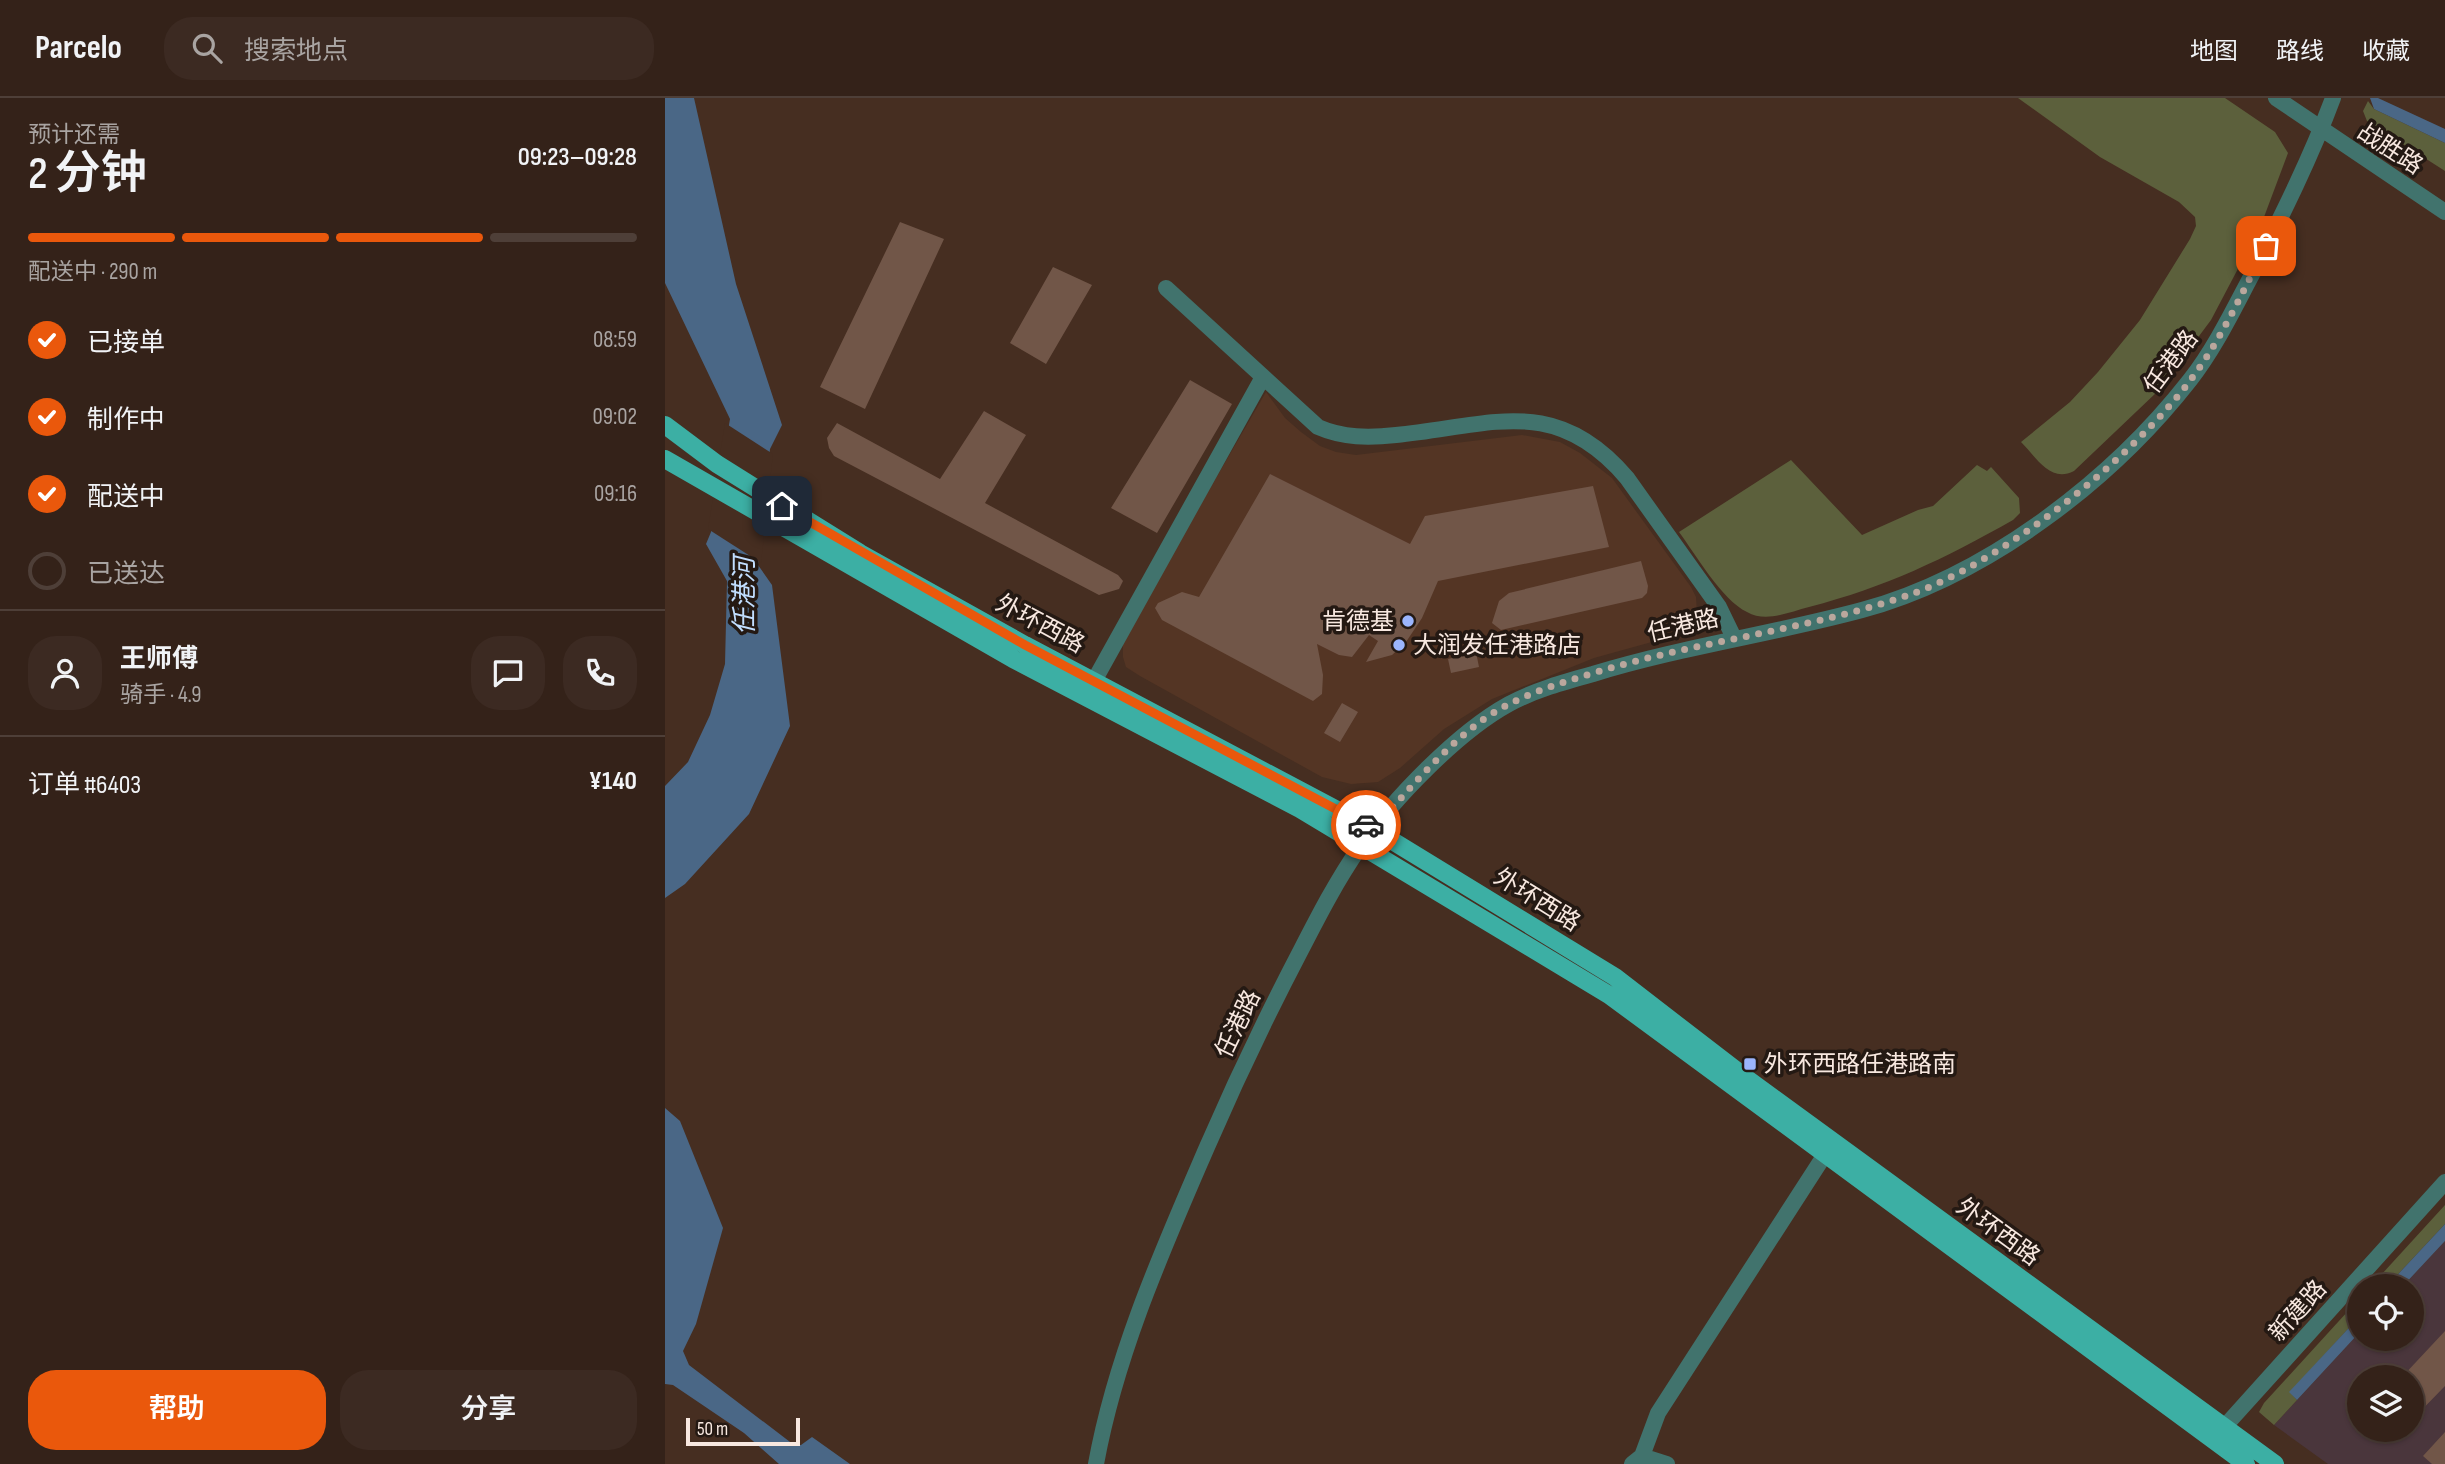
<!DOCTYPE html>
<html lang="zh">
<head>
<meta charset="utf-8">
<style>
	:root { --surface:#342219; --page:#3c2a22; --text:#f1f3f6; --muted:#a9a4a2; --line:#4e3f38; --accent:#ea580c }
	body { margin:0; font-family:"Sofia Sans Condensed","Noto Sans SC",sans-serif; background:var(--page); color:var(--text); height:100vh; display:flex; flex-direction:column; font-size:26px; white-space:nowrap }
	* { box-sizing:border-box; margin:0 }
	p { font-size:23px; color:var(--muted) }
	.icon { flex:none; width:38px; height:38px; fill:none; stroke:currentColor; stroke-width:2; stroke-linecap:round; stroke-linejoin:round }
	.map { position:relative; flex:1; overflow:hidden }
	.panel { display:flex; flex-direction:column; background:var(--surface); width:665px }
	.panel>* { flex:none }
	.tools { position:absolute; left:1682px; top:1176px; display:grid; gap:14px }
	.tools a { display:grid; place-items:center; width:77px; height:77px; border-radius:50%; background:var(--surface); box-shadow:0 2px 5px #0004,0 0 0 2px var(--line); font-size:35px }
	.scale { position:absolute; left:21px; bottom:18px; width:114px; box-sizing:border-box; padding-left:7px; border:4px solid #f8e8e0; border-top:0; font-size:19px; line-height:24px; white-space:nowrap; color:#f8e8e0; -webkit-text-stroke:5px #241913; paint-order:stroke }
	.pin { position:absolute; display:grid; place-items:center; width:60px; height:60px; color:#fff; margin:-30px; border-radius:14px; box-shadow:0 4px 10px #0006 }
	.courier { position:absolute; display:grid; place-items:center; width:70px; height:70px; margin:-35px; border:5px solid #ea580c; border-radius:50%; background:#fff; color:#222; box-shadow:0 2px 9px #0007 }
	.overview em { font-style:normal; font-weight:600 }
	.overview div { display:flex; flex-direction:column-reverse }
	.overview { display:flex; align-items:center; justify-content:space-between; height:119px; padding:0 28px }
	h1 { font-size:46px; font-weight:600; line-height:52px }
	.bar { display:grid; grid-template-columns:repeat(4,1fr); gap:10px 7px; align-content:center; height:84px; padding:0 28px }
	.bar i { height:9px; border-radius:5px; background:var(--line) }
	.bar .active { background:var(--accent) }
	.bar p { grid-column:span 4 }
	.line { display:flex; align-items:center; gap:18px; padding:0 28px; border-top:2px solid var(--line) }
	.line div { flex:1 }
	.round { display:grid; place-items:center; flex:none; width:74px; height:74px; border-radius:28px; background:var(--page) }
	ol { padding:0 28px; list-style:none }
	li { display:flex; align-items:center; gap:21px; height:77px }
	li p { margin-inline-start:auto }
	li .icon { padding:7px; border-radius:50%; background:var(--accent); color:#fff; stroke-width:4 }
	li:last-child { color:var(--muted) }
	li i { width:38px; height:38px; border:4px solid var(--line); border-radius:50% }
	.primary-button { display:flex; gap:14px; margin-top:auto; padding:14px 28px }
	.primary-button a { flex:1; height:80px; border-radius:28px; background:var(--accent); color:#fff; font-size:28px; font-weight:600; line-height:80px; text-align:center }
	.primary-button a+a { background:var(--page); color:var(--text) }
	header { display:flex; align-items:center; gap:42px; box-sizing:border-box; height:98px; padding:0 35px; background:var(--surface); border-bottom:2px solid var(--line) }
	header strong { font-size:33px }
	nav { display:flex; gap:38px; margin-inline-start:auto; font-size:24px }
	.search { width:490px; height:63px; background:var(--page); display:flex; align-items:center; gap:18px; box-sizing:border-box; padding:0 24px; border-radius:28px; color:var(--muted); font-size:26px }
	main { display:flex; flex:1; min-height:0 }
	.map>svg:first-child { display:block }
	.built { fill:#543524 }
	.education { fill:#4a363c; fill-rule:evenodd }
	.green { fill:#5c603c }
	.water { fill:#4a6786 }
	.pier { fill:#462e21 }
	.building { fill:#715648 }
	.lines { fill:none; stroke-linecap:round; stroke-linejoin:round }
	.minor { stroke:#41736d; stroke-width:16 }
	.major { stroke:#3cafa4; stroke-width:18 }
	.done { stroke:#baa79d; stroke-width:7; stroke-dasharray:0 12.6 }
	.route { stroke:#ea580c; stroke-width:9 }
	.poi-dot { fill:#9bb5fd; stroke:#241913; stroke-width:2.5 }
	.labels { text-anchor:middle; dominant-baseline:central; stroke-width:7; stroke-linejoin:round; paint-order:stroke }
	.street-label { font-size:24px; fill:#f8e8e0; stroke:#241913 }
	.poi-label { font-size:24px; fill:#f8e8e0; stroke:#241913; text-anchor:start }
	.water-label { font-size:26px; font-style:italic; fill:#c1deff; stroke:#241913 }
</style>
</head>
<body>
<header>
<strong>Parcelo</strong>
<div class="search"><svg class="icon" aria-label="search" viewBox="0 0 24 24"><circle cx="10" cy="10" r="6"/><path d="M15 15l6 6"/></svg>搜索地点</div>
<nav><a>地图</a><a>路线</a><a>收藏</a></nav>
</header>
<main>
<section class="panel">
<div class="overview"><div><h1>2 分钟</h1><p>预计还需</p></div><em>09:23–09:28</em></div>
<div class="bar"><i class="active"></i><i class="active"></i><i class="active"></i><i></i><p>配送中 · 290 m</p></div>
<ol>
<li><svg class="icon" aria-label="check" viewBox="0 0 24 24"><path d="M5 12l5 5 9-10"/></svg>已接单<p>08:59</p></li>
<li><svg class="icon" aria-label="check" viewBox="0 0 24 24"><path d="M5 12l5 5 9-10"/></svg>制作中<p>09:02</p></li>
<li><svg class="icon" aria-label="check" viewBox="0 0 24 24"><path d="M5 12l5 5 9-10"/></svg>配送中<p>09:16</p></li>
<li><i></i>已送达</li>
</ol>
<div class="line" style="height:126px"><a class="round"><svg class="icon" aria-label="person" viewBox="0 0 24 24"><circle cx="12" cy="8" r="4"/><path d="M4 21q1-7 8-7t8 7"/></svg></a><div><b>王师傅</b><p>骑手 · 4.9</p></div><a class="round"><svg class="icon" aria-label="chat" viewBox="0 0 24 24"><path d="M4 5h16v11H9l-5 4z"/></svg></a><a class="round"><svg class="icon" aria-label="phone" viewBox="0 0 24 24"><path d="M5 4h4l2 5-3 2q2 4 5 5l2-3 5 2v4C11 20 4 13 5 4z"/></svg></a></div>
<div class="line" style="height:91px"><div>订单 #6403</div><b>¥140</b></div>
<div class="primary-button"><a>帮助</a><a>分享</a></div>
</section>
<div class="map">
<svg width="1780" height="1366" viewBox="0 0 1780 1366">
	<rect width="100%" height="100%" fill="#462e21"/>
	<!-- built -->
	<path class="built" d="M601,294L620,320L636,334L655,348L671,354L691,357L857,337L895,344L915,355L947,380L1026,489L1031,499L1032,516L1012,537L929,560L827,601L779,631L735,670L713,684L686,686L657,679L475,578L461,569L458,559V545L465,528Z"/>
	<!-- education -->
	<path class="education" d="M1780,1143V1366H1663L1609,1327L1694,1235V1241H1746V1188H1738ZM1694,1279H1746V1332H1694Z"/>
	<!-- green -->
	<path class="green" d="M1353,0H1560L1610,34L1623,55L1596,127L1546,222L1493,293L1409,373C1385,385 1372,360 1356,344L1405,304L1433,274L1475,222L1525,141L1531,128L1530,119L1514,104L1435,59Z
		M1703,3L1709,11L1780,45V73L1702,23L1698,13Z
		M1126,362L1197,437L1253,412L1268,408L1312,367L1322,373L1326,369L1354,400L1355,415L1348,422C1279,461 1221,489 1144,509C1124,514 1101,525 1082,514C1057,502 1031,457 1014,434Z
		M1780,1107V1126L1722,1188H1706Z
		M1694,1201V1219L1625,1294L1632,1302L1609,1327L1594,1314L1599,1305Z"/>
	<!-- water -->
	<path class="water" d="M0,0H29L71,186L117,327L105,351L93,467L107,487L125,628L84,716L20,786L0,800V688L23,664L45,617L60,566L62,483L41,446L46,434L65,321L0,185Z
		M1705,0H1713L1780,31V45L1709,11Z
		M0,1010L15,1023L58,1130L31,1226L18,1253L24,1267L129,1347H136L147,1339L185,1366H114L79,1335L8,1287L0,1286Z
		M1780,1126V1143L1738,1188H1722Z
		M1694,1219V1235L1632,1302L1624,1294Z"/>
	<!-- pier -->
	<path class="pier" d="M60,325L108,356L96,465L43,431Z"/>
	<!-- building -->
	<path class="building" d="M235,124L279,141L200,311L155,289Z
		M388,169L427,187L381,266L345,245Z
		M525,282L567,306L492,435L446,410Z
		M319,313L361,337L320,405L453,477L458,483L454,491L434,497L169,358L164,350L162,340L172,325L275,381Z
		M605,376L745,446L760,418L928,388L944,449L773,483L757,520L741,544L727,557L701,564L713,543L704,537L687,559L674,557L652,546L658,577L657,596L648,603L497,522L490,510L493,505L517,494L534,499Z
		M976,463L983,488L982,495L977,500L836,532L827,525L834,503L844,495Z
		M811,554L814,569L786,575L783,561Z
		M677,605L693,614L675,644L659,635Z
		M1780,1233V1288L1746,1323V1279H1737Z
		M1780,1334V1366H1767L1758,1358Z"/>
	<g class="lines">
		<!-- minor -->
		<path class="minor" d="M1611,0L1780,114
			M501,190L653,329C678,340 704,340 731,337C825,328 890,295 962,380L1054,509L1069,540
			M429,583L598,279
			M1552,1337L1780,1084
			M977,1358L993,1315L1159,1058
			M431,1366C451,1256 498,1151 542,1049C571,982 602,917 636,852C654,817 672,782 695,749C728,701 793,634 844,606C870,592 899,584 928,576C1016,549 1108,536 1197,512C1322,478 1446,383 1525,282C1551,249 1570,208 1590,171C1618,115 1646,59 1668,0
			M967,1366L977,1358L1002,1366"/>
		<!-- major -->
		<path class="major" d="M0,327L52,366L195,455L360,547L708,731L950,879L1081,980L1610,1366
			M0,361L348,561L635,711L944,897L1581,1366"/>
	</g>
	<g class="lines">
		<!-- done -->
		<path class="done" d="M701,727L708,731C743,693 777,651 819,621C854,597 892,586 932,574C1034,543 1141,532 1241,498C1336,466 1468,360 1527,280C1557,240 1578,193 1601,148"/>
		<!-- route -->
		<path class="route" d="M117,408L360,547L701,727"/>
	</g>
	<!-- markers -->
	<g class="poi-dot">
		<circle cx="743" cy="523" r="7"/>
		<circle cx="734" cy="547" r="7"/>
		<rect x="1078" y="959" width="14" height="14" rx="3.5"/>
	</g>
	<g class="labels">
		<!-- street labels -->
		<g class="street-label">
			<text transform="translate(1725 51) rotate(33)">战胜路</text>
			<text transform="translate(1506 264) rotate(-53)">任港路</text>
			<text transform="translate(375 526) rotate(28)">外环西路</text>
			<text transform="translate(1018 528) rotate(-13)">任港路</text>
			<text transform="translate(872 802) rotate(32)">外环西路</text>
			<text transform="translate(573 926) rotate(-64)">任港路</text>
			<text transform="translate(1333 1134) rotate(36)">外环西路</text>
			<text transform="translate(1633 1213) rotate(-48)">新建路</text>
		</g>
		<!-- poi labels -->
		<g class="poi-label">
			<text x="729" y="523" text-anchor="end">肯德基</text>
			<text x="748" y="547">大润发任港路店</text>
			<text x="1099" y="966">外环西路任港路南</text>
		</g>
		<!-- water labels -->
		<g class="water-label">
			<text transform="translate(80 498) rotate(-90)">任港河</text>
		</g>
	</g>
</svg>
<div class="tools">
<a><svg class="icon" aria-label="locate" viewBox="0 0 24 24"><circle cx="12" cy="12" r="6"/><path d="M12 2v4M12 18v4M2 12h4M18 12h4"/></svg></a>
<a><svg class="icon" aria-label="layers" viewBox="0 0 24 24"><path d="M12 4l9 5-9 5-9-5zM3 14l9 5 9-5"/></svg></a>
</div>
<div class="scale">50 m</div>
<div class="pin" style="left:1601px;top:148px;background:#ea580c"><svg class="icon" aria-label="bag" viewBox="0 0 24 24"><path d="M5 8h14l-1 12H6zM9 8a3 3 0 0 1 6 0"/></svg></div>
<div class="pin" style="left:117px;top:408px;background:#1f2937"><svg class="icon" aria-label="home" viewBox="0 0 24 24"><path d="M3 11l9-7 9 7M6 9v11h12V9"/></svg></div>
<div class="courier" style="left:701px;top:727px"><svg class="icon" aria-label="car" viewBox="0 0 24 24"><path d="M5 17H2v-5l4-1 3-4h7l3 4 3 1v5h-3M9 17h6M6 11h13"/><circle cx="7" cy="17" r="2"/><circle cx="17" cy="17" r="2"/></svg></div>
</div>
</main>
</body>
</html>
